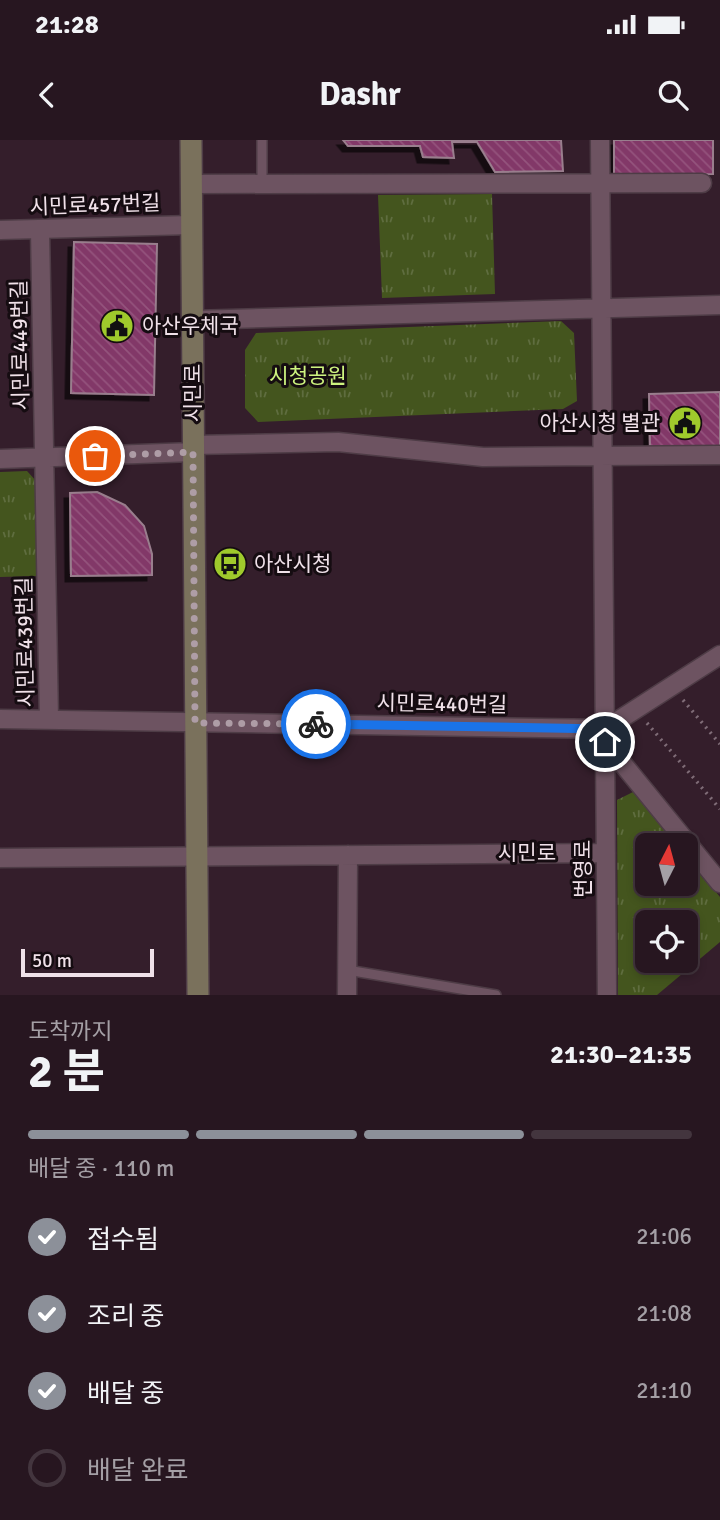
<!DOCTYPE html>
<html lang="ko">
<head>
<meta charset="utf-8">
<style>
	:root { --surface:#271620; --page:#33232d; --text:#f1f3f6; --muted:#a49fa5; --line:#43353e; --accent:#8c9099 }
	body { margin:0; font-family:Signika,"Noto Sans KR",sans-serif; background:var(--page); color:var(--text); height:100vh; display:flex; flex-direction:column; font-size:26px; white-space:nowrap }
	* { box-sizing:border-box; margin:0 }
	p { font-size:23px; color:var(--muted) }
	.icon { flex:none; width:38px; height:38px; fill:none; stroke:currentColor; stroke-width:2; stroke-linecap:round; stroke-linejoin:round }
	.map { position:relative; height:855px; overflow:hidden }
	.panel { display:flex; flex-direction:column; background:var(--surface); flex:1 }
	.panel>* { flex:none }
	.needle { width:46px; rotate:6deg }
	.buttons { position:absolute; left:635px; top:693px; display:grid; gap:14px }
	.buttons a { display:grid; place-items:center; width:63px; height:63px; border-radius:10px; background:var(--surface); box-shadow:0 4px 10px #0003,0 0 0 2px var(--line); font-size:35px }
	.scale { position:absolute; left:21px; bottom:18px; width:133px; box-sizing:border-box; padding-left:7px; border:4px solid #f0e1e9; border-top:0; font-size:19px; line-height:24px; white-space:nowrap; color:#f0e1e9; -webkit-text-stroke:5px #150c11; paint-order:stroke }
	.pin { position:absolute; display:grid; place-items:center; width:60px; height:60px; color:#fff; margin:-30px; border:4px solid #fff; border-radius:50%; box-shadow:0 2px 7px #0007 }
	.courier { position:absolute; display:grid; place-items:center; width:70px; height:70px; margin:-35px; border:5px solid #1a73e8; border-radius:50%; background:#fff; color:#222; box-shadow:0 2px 9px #0007 }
	.overview em { font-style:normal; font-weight:700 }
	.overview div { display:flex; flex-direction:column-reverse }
	.overview { display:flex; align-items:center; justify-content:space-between; height:119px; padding:0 28px }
	h1 { font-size:46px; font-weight:700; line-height:52px }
	.bar { display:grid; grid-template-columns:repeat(4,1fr); gap:10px 7px; align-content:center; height:84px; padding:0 28px }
	.bar i { height:9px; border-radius:5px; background:var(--line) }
	.bar .active { background:var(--accent) }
	.bar p { grid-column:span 4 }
	ol { padding:0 28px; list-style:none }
	li { display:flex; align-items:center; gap:21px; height:77px }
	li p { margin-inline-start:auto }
	li .icon { padding:7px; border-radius:50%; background:var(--accent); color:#fff; stroke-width:4 }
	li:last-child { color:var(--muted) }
	li i { width:38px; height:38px; border:4px solid var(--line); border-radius:50% }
	.status { display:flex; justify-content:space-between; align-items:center; height:49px; padding:0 35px; background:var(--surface); direction:ltr }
	.status svg { height:19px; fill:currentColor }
	header { display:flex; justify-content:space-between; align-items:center; height:91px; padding:0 28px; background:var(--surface); font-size:32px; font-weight:700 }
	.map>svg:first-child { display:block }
	.grass { fill:url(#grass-tufts); fill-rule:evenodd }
	.building { fill:url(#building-back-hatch); stroke:#997e8d; stroke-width:2; filter:url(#shadow) }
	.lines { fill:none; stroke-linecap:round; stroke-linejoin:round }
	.lane-casing { stroke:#4e3c46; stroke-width:12 }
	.street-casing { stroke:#4e3c46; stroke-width:21 }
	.secondary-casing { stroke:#4e3c46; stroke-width:24 }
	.path { stroke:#7f6c77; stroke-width:3.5; stroke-dasharray:2 5; stroke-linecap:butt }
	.lane { stroke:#6d5361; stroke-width:9 }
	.street { stroke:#6d5361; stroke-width:18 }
	.secondary { stroke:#7a715c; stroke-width:21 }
	.done { stroke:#ae9da6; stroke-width:7; stroke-dasharray:0 12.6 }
	.route { stroke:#1a73e8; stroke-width:9 }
	.labels { text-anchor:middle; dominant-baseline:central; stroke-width:6; stroke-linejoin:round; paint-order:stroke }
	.street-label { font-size:21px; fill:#f0e1e9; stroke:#150c11 }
	.poi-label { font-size:21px; fill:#f0e1e9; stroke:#150c11; text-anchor:start }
	.park-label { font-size:21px; fill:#cdf37f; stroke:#150c11 }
</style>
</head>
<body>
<div class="status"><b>21:28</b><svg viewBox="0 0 49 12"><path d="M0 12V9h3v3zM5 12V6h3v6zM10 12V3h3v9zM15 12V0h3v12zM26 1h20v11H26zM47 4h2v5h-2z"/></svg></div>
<header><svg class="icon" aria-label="back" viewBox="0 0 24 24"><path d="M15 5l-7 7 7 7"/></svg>Dashr<svg class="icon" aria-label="search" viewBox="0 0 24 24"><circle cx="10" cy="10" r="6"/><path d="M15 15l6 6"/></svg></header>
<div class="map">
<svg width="720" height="855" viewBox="0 0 720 855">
	<defs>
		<pattern id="grass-tufts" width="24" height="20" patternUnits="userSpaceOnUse" patternTransform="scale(1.75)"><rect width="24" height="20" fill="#44551e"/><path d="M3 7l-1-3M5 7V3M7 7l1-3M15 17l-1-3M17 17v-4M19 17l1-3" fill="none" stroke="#5f6d3f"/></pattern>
		<pattern id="building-back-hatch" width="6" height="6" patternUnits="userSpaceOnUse" patternTransform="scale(1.75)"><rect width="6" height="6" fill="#823767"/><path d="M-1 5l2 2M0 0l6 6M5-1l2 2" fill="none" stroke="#94547d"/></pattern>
		<filter id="shadow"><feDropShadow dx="-5.5" dy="5.5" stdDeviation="0" flood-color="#0009"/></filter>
	</defs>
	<rect width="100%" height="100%" fill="#341e2b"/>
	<!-- grass -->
	<path class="grass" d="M492,54L495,154L382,158L378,55Z
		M561,181L574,193L577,261L563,269L258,282L245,268V210L256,193Z
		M27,331L37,342L39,436L0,437V332Z
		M635,651L678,705H648V744H686V715L720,757V802L657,855H618L617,660ZM648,782H686V821H648Z"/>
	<!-- building -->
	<path class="building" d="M343,0H561L563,31L495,32L477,2H452L454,18L423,17L420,6H348Z
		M614,0H713V34L614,35Z
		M74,102L157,104L154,255L71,253Z
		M720,252V306L650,308L649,254Z
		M97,352L125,365L144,386L152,414V435L71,436L70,353Z"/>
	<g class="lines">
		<defs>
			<path id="lane" d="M262,0V44
				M347,830L496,855"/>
			<path id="street" d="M600,0L607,855
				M191,44L702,43
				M0,90L191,85
				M40,90L49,580
				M192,180L720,165
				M193,305L338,302L483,317L720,315
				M0,319L193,312
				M0,579L605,589L720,515
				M605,602L720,743
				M0,718L606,713
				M347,855L348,715"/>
			<path id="secondary" d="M191,0L198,855"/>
		</defs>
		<!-- lane casing -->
		<use href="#lane" class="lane-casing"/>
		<!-- street casing -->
		<use href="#street" class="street-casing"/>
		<!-- secondary casing -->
		<use href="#secondary" class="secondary-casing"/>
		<!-- path -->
		<path class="path" d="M683,560L720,604
			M647,583L720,669"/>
		<!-- lane -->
		<use href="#lane" class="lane"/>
		<!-- street -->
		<use href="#street" class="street"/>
		<!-- secondary -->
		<use href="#secondary" class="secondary"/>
	</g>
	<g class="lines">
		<!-- done -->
		<path class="done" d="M95,316L193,312L195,583L316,584"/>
		<!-- route -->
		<path class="route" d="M316,584L605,589V602"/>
	</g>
	<!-- icons -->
	<defs>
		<symbol id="civic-disc" viewBox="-11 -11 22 22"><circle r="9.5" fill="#9fca2c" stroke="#150c11"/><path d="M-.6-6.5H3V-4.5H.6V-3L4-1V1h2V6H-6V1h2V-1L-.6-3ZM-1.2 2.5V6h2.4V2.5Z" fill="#111"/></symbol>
		<symbol id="bus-disc" viewBox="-11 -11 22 22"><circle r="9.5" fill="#9fca2c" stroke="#150c11"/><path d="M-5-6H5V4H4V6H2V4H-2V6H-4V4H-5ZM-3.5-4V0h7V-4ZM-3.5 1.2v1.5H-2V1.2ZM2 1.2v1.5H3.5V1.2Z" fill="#111"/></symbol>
	</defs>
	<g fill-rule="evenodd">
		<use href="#civic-disc" x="98" y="167" width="38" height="38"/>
		<use href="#civic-disc" x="666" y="264" width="38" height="38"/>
		<use href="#bus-disc" x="211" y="405" width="38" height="38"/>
	</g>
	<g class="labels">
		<!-- street labels -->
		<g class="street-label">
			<text transform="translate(95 65) rotate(-2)">시민로457번길</text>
			<text transform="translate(20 205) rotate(-91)">시민로449번길</text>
			<text transform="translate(193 253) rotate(-90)">시민로</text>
			<text transform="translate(25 502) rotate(-91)">시민로439번길</text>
			<text transform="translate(442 564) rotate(1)">시민로440번길</text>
			<text x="527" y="713">시민로</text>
			<text transform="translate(583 729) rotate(-90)">번영로</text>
		</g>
		<!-- poi labels -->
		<g class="poi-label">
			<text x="142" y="186">아산우체국</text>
			<text x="660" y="283" text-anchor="end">아산시청 별관</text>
			<text x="254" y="424">아산시청</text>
		</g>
		<!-- park labels -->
		<g class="park-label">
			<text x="308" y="236">시청공원</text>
		</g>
	</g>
</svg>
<div class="buttons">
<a><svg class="needle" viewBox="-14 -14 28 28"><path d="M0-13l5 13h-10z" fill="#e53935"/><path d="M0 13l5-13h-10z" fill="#a49fa5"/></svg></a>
<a><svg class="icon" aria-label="locate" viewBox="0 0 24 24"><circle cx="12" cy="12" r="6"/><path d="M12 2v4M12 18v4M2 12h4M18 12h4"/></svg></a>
</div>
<div class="scale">50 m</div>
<div class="pin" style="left:95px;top:316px;background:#ea580c"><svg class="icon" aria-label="bag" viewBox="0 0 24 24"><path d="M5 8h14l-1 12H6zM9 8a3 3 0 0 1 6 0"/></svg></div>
<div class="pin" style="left:605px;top:602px;background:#1f2937"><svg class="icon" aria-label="home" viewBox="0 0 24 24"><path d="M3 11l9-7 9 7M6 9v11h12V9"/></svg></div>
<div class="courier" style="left:316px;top:584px"><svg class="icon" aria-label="bike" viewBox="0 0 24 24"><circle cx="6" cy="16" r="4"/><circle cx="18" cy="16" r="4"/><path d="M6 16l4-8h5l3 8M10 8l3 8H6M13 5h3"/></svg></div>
</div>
<section class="panel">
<div class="overview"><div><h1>2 분</h1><p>도착까지</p></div><em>21:30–21:35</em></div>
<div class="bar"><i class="active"></i><i class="active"></i><i class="active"></i><i></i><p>배달 중 · 110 m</p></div>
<ol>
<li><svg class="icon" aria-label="check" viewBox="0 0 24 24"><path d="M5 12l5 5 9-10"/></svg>접수됨<p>21:06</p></li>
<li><svg class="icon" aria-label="check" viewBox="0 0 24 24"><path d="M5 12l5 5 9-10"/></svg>조리 중<p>21:08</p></li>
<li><svg class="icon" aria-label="check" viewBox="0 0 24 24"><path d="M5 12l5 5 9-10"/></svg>배달 중<p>21:10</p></li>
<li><i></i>배달 완료</li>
</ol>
</section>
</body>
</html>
